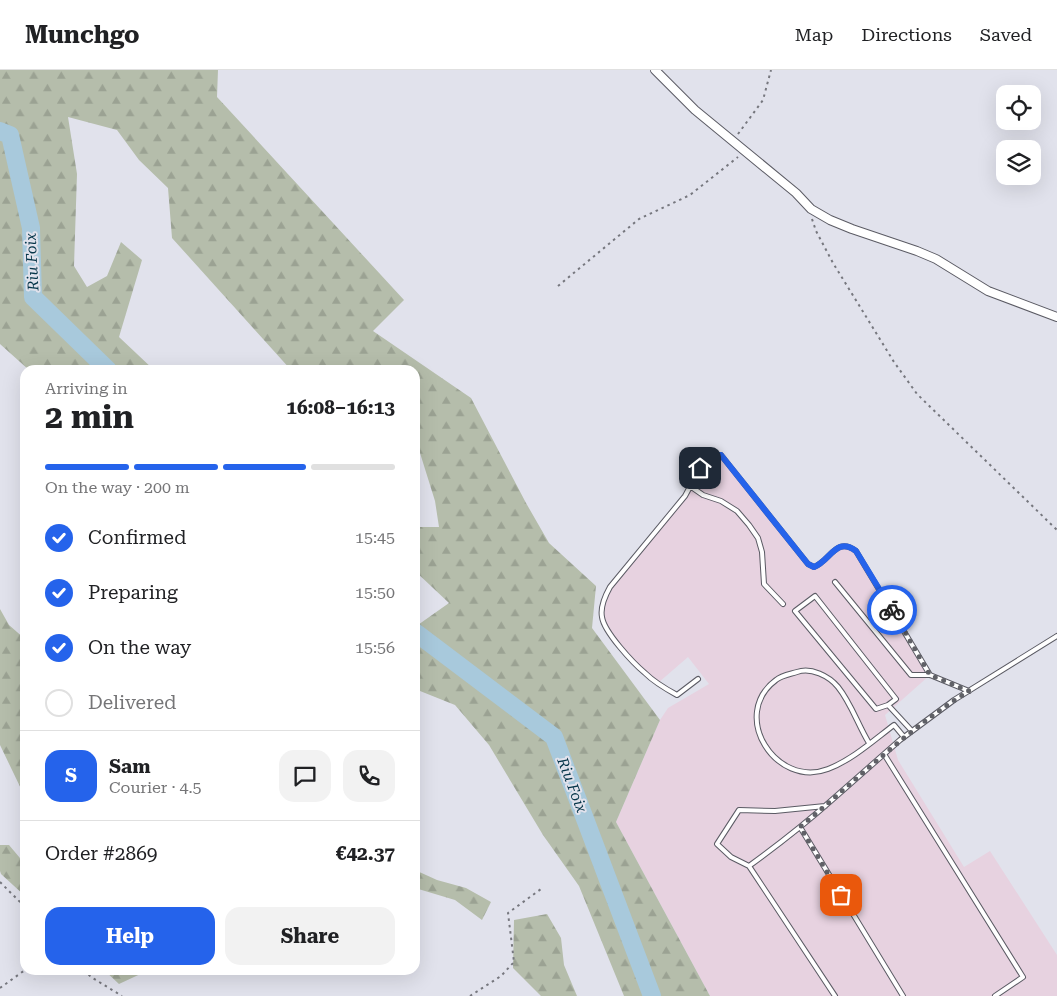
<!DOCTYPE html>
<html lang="en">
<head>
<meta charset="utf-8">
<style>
	:root { --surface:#fff; --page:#f2f2f2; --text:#202124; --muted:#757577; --line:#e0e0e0; --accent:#2563eb }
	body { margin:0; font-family:"Roboto Serif",serif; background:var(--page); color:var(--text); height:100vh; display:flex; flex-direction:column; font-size:19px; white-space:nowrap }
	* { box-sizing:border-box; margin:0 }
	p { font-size:16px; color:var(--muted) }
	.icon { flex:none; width:28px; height:28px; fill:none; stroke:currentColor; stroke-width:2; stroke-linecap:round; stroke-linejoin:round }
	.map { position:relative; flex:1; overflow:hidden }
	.side { position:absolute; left:20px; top:295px; width:400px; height:610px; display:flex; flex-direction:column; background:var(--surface); border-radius:15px; box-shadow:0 5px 20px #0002 }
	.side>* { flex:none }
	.fabs { position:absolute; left:996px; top:15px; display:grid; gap:10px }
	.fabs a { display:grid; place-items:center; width:45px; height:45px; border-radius:10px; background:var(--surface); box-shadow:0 5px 20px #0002; font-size:25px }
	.pin { position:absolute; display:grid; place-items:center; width:42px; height:42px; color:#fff; margin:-21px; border-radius:10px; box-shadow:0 2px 8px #0006 }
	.courier { position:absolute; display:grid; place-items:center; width:50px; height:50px; margin:-25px; border:4px solid #2563eb; border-radius:50%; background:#fff; color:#222; box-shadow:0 1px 6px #0007 }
	.head em { font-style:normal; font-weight:700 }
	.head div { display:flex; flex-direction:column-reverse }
	.head { display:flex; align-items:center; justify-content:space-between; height:85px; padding:0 25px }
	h1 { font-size:32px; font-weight:700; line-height:38px }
	.bar { display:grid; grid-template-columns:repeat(4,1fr); gap:8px 5px; align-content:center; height:60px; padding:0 25px }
	.bar i { height:6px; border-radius:4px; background:var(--line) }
	.bar .on { background:var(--accent) }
	.bar p { grid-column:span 4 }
	.line { display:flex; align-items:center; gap:12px; padding:0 25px; border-top:1px solid var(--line) }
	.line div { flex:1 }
	.round { display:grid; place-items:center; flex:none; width:52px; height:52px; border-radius:15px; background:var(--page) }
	ol { padding:0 25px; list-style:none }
	li { display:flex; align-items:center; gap:15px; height:55px }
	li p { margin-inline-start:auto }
	li .icon { padding:5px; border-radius:50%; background:var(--accent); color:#fff; stroke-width:4 }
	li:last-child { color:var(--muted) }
	li i { width:28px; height:28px; border:2px solid var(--line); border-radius:50% }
	.cta { display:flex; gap:10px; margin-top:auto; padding:10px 25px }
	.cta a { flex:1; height:58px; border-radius:15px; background:var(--accent); color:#fff; font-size:20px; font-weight:700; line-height:58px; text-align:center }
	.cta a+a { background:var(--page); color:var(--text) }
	header { display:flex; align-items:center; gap:30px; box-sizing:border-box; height:70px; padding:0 25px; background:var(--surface); border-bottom:1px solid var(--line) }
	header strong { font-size:24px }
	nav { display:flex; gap:28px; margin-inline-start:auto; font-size:18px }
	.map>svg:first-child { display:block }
	.industrial { fill:#e7d2e0 }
	.forest { fill:url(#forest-firs) }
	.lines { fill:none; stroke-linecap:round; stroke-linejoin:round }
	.river { stroke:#a8c9dc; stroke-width:18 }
	.lane-casing { stroke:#5b5b64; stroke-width:6 }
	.street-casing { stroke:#5b5b64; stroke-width:10 }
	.path { stroke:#76777e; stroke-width:2; stroke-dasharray:2.5 4; stroke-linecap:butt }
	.lane { stroke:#fff; stroke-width:4 }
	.street { stroke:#fff; stroke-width:8 }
	.done { stroke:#606167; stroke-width:5; stroke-dasharray:0 9 }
	.route { stroke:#2563eb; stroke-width:6 }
	.labels { text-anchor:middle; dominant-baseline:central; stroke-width:4; stroke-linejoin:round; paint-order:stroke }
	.water-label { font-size:15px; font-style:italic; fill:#053549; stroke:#e1e2ec }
</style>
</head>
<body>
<header>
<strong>Munchgo</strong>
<nav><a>Map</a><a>Directions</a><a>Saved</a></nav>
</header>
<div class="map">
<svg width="1057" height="926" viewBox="0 0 1057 926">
	<defs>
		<pattern id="forest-firs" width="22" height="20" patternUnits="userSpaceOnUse" patternTransform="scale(1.25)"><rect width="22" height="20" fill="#b5bdab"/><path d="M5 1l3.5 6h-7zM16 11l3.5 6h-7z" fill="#9ba293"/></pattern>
	</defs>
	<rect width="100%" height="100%" fill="#e1e2ec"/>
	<!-- industrial -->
	<path class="industrial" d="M712,385H721L808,494L814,497L841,476L856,481L930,605L885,645L898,690L964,797L990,781L1057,885V926H710L616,752L660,650L668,638L709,614L688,587L658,613L645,603L617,574L601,546L603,530L610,517L685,426L700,398Z"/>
	<!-- forest -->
	<path class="forest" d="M0,0H218L217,27L404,230L373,261L471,328L526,433L549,473L596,516L592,558L660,650L616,752L710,926H624L579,816L543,765L489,675L455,635L415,619V557L449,533L415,501V457H439L435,431L415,367V300H291L172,168L168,118L139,90L117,60L68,47L77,104L74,196L87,217L107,206L121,172L142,190L119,267L154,300H29L0,274Z
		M0,539L9,555L25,569V727L0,675Z
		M0,775H9L25,794V826L1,804L0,801Z
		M415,800L437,810L466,818L491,832L482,850L455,830L415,818Z
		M547,844L561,868L564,895L577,926H541L513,898L514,850Z
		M104,900H149L119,914Z"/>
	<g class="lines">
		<!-- river -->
		<path class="river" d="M0,61L10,65L31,158L33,227L108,300
			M415,562L554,667L652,926"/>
		<defs>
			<path id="lane" d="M690,416L703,425L721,431L737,441L749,455L758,468L762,482L764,514L783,534
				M835,512L911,605H930L969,621
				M698,609L677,625C666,619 654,612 645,603C633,593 604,562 602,547C600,537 605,526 610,517L685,426L700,398L712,385H721L808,494L814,497C831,490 836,466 856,481L930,605
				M888,635L876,639L795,541L815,526L896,629L888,635L912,661
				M869,673C858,655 851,633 838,617C829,606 811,597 797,602C791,604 782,605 776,610C729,645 776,719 828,699C852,690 874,670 894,655L904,667
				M884,684L1023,907L995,926
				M825,736L775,741L739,740L717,774L731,787L749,796C778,775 806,753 833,729L900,670L954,630L1057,566
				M800,757L903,926
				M749,796L835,926"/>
			<path id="street" d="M655,0L695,40L796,123L811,139L830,150L852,159L917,181L936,189L988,221L1057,247"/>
		</defs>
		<!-- lane casing -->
		<use href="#lane" class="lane-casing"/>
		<!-- street casing -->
		<use href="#street" class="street-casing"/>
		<!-- path -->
		<path class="path" d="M738,64L763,30L771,0
			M812,149L816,161L833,193L894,292L917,324L1057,460
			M558,216L639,149L690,125L738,87
			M0,812L25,837
			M84,900L91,907L122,926
			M0,918L25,900
			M470,926L501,906L514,892L508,843L541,819"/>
		<!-- lane -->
		<use href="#lane" class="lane"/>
		<!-- street -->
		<use href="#street" class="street"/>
	</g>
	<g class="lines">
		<!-- done -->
		<path class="done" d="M841,825L800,757C856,711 907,659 969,621L930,605L892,540"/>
		<!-- route -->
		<path class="route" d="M700,398L712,385H721L808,494L814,497C831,490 836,466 856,481L892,540"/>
	</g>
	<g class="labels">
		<!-- water labels -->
		<g class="water-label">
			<text transform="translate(32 192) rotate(-93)">Riu Foix</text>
			<text transform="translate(572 715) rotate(69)">Riu Foix</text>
		</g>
	</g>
</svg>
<div class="fabs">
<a><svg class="icon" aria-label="locate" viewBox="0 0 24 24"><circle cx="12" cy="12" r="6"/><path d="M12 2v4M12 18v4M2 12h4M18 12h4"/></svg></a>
<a><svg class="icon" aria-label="layers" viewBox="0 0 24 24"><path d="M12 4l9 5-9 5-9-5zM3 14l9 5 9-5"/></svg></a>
</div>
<div class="pin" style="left:841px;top:825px;background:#ea580c"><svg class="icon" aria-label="bag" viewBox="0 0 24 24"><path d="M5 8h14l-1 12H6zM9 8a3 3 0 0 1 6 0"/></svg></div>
<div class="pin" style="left:700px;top:398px;background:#1f2937"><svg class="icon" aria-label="home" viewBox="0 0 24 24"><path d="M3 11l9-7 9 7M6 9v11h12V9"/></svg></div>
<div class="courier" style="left:892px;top:540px"><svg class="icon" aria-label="bike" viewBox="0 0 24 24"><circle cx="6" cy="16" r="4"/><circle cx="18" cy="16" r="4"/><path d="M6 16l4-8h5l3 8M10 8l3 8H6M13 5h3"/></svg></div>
<section class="side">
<div class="head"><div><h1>2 min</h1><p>Arriving in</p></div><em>16:08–16:13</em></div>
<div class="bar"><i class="on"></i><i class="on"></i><i class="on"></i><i></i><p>On the way · 200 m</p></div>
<ol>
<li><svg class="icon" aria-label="check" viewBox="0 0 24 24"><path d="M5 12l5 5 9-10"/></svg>Confirmed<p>15:45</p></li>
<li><svg class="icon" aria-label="check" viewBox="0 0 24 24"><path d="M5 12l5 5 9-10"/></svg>Preparing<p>15:50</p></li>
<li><svg class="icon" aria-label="check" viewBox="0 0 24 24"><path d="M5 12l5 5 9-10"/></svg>On the way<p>15:56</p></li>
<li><i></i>Delivered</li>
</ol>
<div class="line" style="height:90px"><b class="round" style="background:var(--accent);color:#fff">S</b><div><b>Sam</b><p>Courier · 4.5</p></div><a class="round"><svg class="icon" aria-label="chat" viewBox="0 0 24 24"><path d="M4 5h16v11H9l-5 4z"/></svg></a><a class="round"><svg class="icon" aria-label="phone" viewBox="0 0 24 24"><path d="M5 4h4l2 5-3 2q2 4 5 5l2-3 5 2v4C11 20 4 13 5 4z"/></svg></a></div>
<div class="line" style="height:65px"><div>Order #2869</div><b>€42.37</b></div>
<div class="cta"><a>Help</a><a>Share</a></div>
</section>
</div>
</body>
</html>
